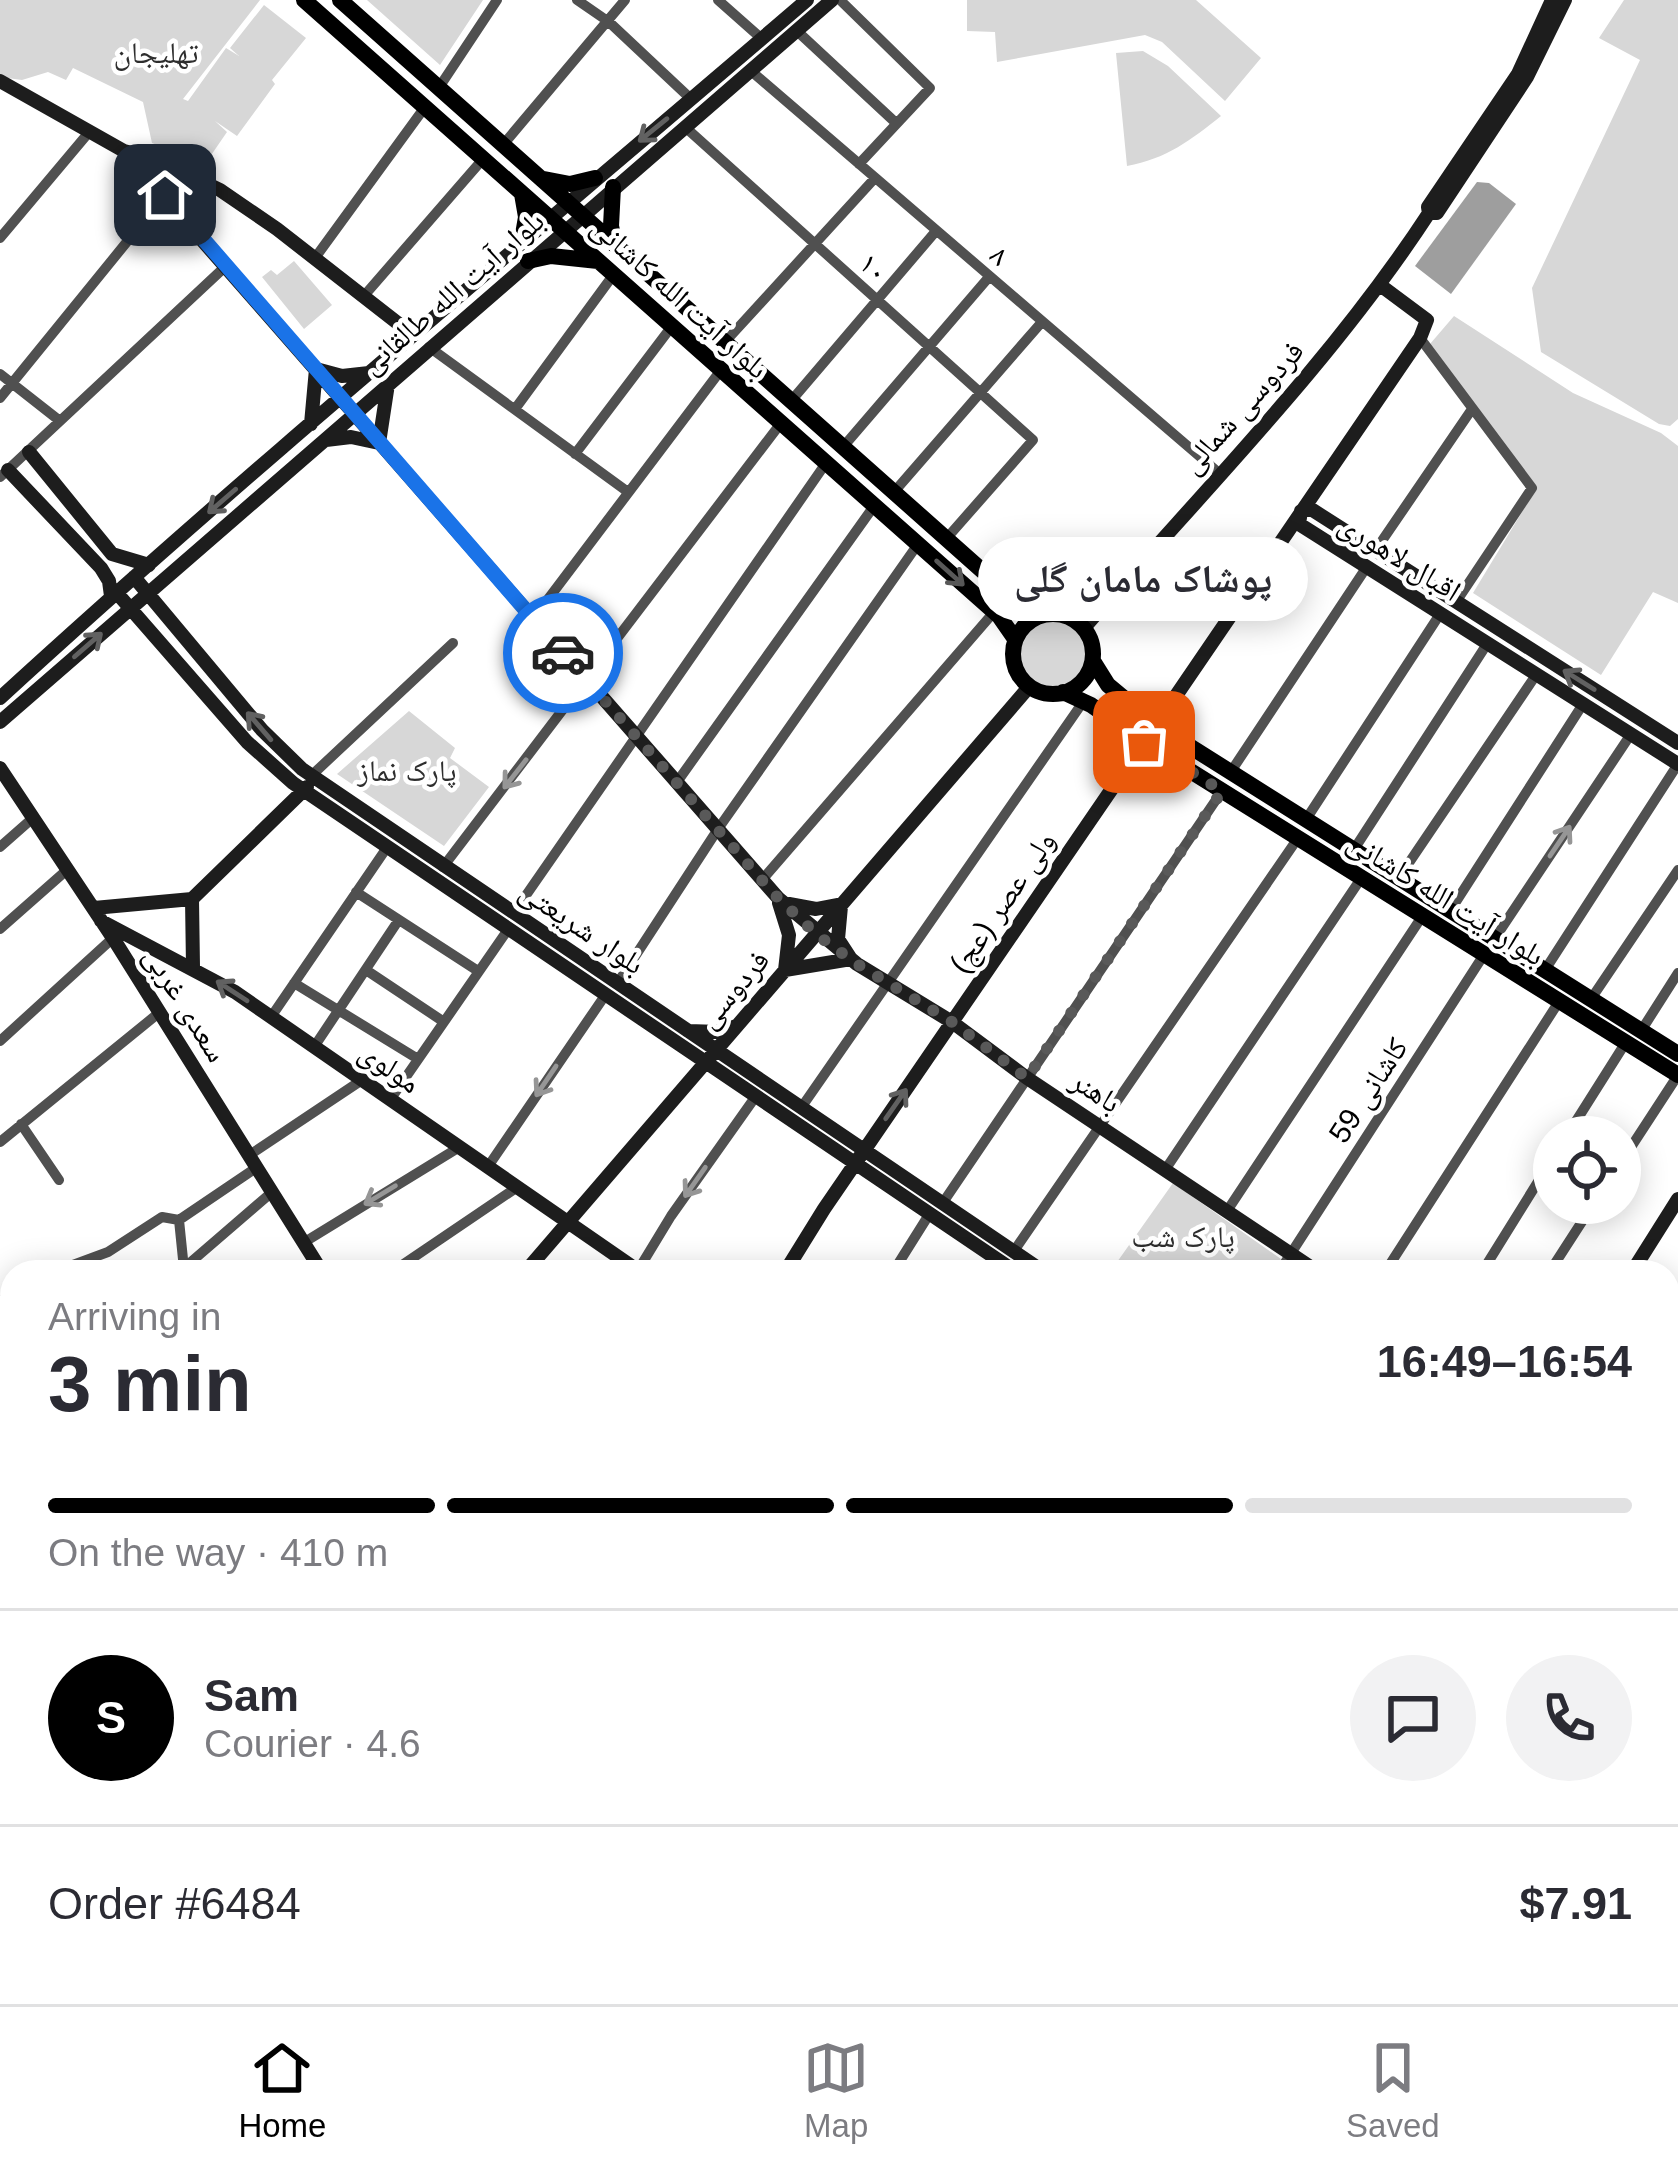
<!DOCTYPE html>
<html lang="en">
<head>
<meta charset="utf-8">
<style>
	:root { --surface:#fff; --page:#f2f2f3; --text:#2b2b33; --muted:#7c7c81; --line:#e1e1e2; --accent:#000 }
	body { margin:0; font-family:Arial,"Noto Naskh Arabic",sans-serif; background:var(--page); color:var(--text); height:100vh; display:flex; flex-direction:column; font-size:45px; white-space:nowrap }
	* { box-sizing:border-box; margin:0 }
	p { font-size:39px; color:var(--muted) }
	.icon { flex:none; width:66px; height:66px; fill:none; stroke:currentColor; stroke-width:2; stroke-linecap:round; stroke-linejoin:round }
	.map { position:relative; flex:1; overflow:hidden }
	.panel { position:absolute; left:0px; top:1260px; width:1680px; height:744px; display:flex; flex-direction:column; background:var(--surface); border-radius:36px 36px 0 0; box-shadow:0 6px 30px #0003 }
	.panel>* { flex:none }
	.tools { position:absolute; left:1533px; top:1116px; display:grid; gap:24px }
	.tools a { display:grid; place-items:center; width:108px; height:108px; border-radius:50%; background:var(--surface); box-shadow:0 6px 30px #0003; font-size:60px }
	.pin { position:absolute; display:grid; place-items:center; width:102px; height:102px; color:#fff; margin:-51px; border-radius:24px; box-shadow:0 6px 18px #0006 }
	.courier { position:absolute; display:grid; place-items:center; width:120px; height:120px; margin:-60px; border:9px solid #1a73e8; border-radius:50%; background:#fff; color:#222; box-shadow:0 3px 15px #0007 }
	.bubble { position:absolute; height:84px; border-radius:42px; background:var(--surface); box-shadow:0 6px 30px #0003; font-size:39px; font-weight:700; line-height:84px; text-align:center }
	.head em { font-style:normal; font-weight:700 }
	.head div { display:flex; flex-direction:column-reverse }
	.head { display:flex; align-items:center; justify-content:space-between; height:204px; padding:0 48px }
	h1 { font-size:78px; font-weight:700; line-height:90px }
	.bar { display:grid; grid-template-columns:repeat(4,1fr); gap:18px 12px; align-content:center; height:144px; padding:0 48px }
	.bar i { height:15px; border-radius:9px; background:var(--line) }
	.bar .current { background:var(--accent) }
	.bar p { grid-column:span 4 }
	.line { display:flex; align-items:center; gap:30px; padding:0 48px; border-top:3px solid var(--line) }
	.line div { flex:1 }
	.round { display:grid; place-items:center; flex:none; width:126px; height:126px; border-radius:63px; background:var(--page) }
	.tabs { display:flex; justify-content:space-around; align-items:center; height:168px; border-top:3px solid var(--line); background:var(--surface); font-size:33px; color:var(--muted) }
	.tabs a { display:grid; justify-items:center; gap:6px }
	.tabs .current { color:var(--accent) }
	.map>svg:first-child { display:block }
	.green { fill:#d7d7d7 }
	.water { fill:#9e9e9e }
	.lines { fill:none; stroke-linecap:round; stroke-linejoin:round }
	.street { stroke:#505050; stroke-width:10 }
	.secondary { stroke:#1d1d1d; stroke-width:14 }
	.primary { stroke:#000; stroke-width:16 }
	.oneway { stroke:#616161 }
	.oneway2 { stroke:#595959 }
	.oneway3 { stroke:#969696 }
	.done { stroke:#595959; stroke-width:12; stroke-dasharray:0 21.6 }
	.route { stroke:#1a73e8; stroke-width:15 }
	.labels { text-anchor:middle; dominant-baseline:central; stroke-width:9; stroke-linejoin:round; paint-order:stroke }
	.park-label { font-size:30px; fill:#2e2e2e; stroke:#fff }
	.street-label { font-size:30px; fill:#000; stroke:#fff }
</style>
</head>
<body>
<div class="map">
<svg width="1678" height="2004" viewBox="0 0 1678 2004">
	<rect width="100%" height="100%" fill="#fff"/>
	<!-- green -->
	<path class="green" d="M0,0H260L183,99L188,101L226,48L239,56L230,48L264,5L306,38L272,80L275,84L237,136L215,121L227,132L205,164L152,143L143,102L73,68L66,80L48,72L22,80L0,77Z
		M367,0H483L440,65Z
		M967,0H1196L1261,58L1225,101L1162,42L1145,35L997,62L995,32L967,31Z
		M1624,0H1678V419L1670,426L1659,424L1541,352L1532,288L1640,60L1599,38Z
		M1143,51L1168,66L1221,116C1191,140 1166,159 1127,166L1116,53Z
		M294,261L332,305L304,329L262,277L271,270L277,275Z
		M1454,316L1573,393L1661,433L1678,446V603L1653,592L1601,675L1473,593L1536,489L1430,344Z
		M1017 653a35 35 0 1 1 70 0a35 35 0 1 1-70 0Z
		M409,711L455,748L450,758L489,787L444,846L337,774Z
		M1173,1183L1281,1259L1272,1272H1110Z
		M1668,1391L1678,1397V1614L1668,1630Z"/>
	<!-- water -->
	<path class="water" d="M1477,182L1489,183L1516,204L1451,294L1415,266Z"/>
	<g class="lines">
		<!-- street -->
		<path class="street" d="M577,0L609,22L691,99
			M718,0L762,39
			M840,0L930,88L859,164
			M797,31L896,123
			M751,71L1219,473
			M438,89L497,0
			M685,127L1033,440L946,539
			M502,146L625,0
			M0,238L90,131
			M315,258L425,107
			M363,297L483,159
			M1420,338L1532,488L1456,602
			M725,342L875,178
			M429,347L628,492
			M0,374L60,421
			M0,398L165,195
			M791,401L936,231
			M515,409L614,274
			M843,447L989,277
			M575,454L672,326
			M0,477L227,265
			M894,492L1041,323
			M1375,551L1472,409
			M533,619L721,370
			M1230,773L1366,568
			M312,775L453,643
			M677,782L874,506
			M1305,821L1440,614
			M0,847L34,817
			M1353,851L1487,644
			M443,867L781,423
			M1398,879L1536,675
			M762,880L994,612
			M356,892L478,971
			M1450,911L1583,704
			M513,914L826,463
			M0,929L68,869
			M1495,938L1631,734
			M366,970L444,1022
			M1545,970L1678,764
			M294,983L418,1059
			M617,984L718,829L918,544
			M1591,999L1678,870
			M271,1017L388,846
			M1641,1031L1678,973
			M0,1041L113,938
			M314,1047L398,921
			M390,1100L509,928
			M801,1108L1083,702
			M21,1124L59,1180
			M1566,1137L1626,1042
			M0,1142L160,1012
			M248,1156L362,1080
			M1620,1164L1678,1075
			M487,1168L606,994
			M1165,1170L1362,877
			M942,1204L1222,791
			M1227,1211L1423,915
			M179,1220L184,1269
			M303,1243L458,1148
			M1014,1251L1298,838
			M184,1268L271,1193
			M1552,1268L1594,1203
			M54,1272L108,1252L162,1217L179,1220L256,1168
			M392,1272L516,1188
			M637,1272L671,1216L756,1096
			M893,1272L930,1213
			M1279,1272L1485,953
			M1385,1272L1560,1000
			M1482,1272L1554,1156
			M0,1301L12,1294
			M0,1493L12,1480
			M1668,1645L1678,1629
			M0,1652L12,1639
			M0,1987L12,1973
			M296,1992L309,2004
			M815,1992L855,2004
			M1490,1992L1519,2004
			M877,1993L907,2004
			M87,2004L104,1992
			M578,2004L584,1992
			M680,2004L687,1992
			M775,2004L783,1992
			M1061,2004L1067,1992
			M1545,2004L1551,1992"/>
		<!-- secondary -->
		<path class="secondary" d="M0,81L124,151L158,160L220,190L277,229L413,335
			M124,151L779,899L857,964L952,1022L1027,1078L1318,1272
			M1429,213H1437L1527,77L1565,0
			M316,369L342,376L369,373
			M311,424L316,369
			M326,440L351,437L379,443
			M379,443L388,384
			M29,452L112,554L149,565
			M8,470L101,568L109,581L111,596
			M134,577L262,730L302,769L1044,1272
			M116,592L247,742L293,783L1016,1272
			M1084,628C1202,492 1331,363 1429,213L1428,207L1518,74L1552,0
			M0,698C262,458 537,232 807,0
			M0,722L832,0
			M1156,725L1420,338L1427,320L1380,285
			M1678,743L1311,509L1301,511L1299,524L1678,764
			M0,768L113,938L322,1272
			M192,899L193,967
			M779,903L789,935L785,970L851,959L838,939L841,906
			M789,904L816,909L842,904
			M94,908L192,899L307,787
			M101,921L235,992L640,1272
			M688,1031L720,1032L736,1026
			M525,1272L1029,687
			M785,1272L824,1209L1144,742
			M1632,1272L1678,1199
			M1668,1363L1678,1370
			M1668,1377L1678,1383
			M0,1683L12,1690
			M1668,1703L1678,1709
			M1668,1721L1678,1727
			M0,1855L12,1843
			M1668,1952L1678,1958
			M524,1992L544,2004
			M1294,1992L1313,2004
			M278,2004L286,1992
			M1163,2004L1171,1992"/>
		<!-- primary -->
		<path class="primary" d="M304,0L999,616L1015,639
			M340,0L1013,598L1042,615
			M544,179L570,184L595,178
			M613,187L611,226L615,245
			M522,240L526,217L522,194
			M528,261L551,256L598,261
			M1013 654a40 40 0 1 1 80 0a40 40 0 1 1-80 0Z
			M1093,661L1108,685L1156,725L1678,1054
			M1063,692L1091,705L1144,742L1678,1075"/>
	</g>
	<!-- one-way arrows -->
	<defs><path id="oneway-shaft" d="M-6 0H5M1.5-3L5.5 0L1.5 3" fill="none" stroke-width="1.6" stroke-linecap="round" stroke-linejoin="round" transform="scale(3)"/></defs>
	<g class="oneway">
		<use href="#oneway-shaft" transform="translate(653 130) rotate(141)"/>
		<use href="#oneway-shaft" transform="translate(222 501) rotate(139)"/>
		<use href="#oneway-shaft" transform="translate(88 645) rotate(-41)"/>
		<use href="#oneway-shaft" transform="translate(1579 680) rotate(-148)"/>
		<use href="#oneway-shaft" transform="translate(259 726) rotate(-131)"/>
		<use href="#oneway-shaft" transform="translate(232 991) rotate(-147)"/>
		<use href="#oneway-shaft" transform="translate(896 1104) rotate(-55)"/>
	</g>
	<use class="oneway2" href="#oneway-shaft" transform="translate(950 573) rotate(42)"/>
	<g class="oneway3">
		<use href="#oneway-shaft" transform="translate(515 774) rotate(128)"/>
		<use href="#oneway-shaft" transform="translate(1560 841) rotate(-56)"/>
		<use href="#oneway-shaft" transform="translate(546 1081) rotate(124)"/>
		<use href="#oneway-shaft" transform="translate(695 1182) rotate(125)"/>
		<use href="#oneway-shaft" transform="translate(380 1195) rotate(149)"/>
	</g>
	<g class="lines">
		<!-- done -->
		<path class="done" d="M563,653L775,895L816,934L857,964L952,1022L1027,1078L1222,791L1144,742"/>
		<!-- route -->
		<path class="route" d="M165,195L563,653"/>
	</g>
	<g class="labels">
		<!-- park labels -->
		<g class="park-label">
			<text x="156" y="52">تهلیجان</text>
			<text x="407" y="770">پارک نماز</text>
			<text x="1183" y="1236">پارک شب</text>
		</g>
		<!-- street labels -->
		<g class="street-label">
			<text transform="translate(1000 255) rotate(41)">۸</text>
			<text transform="translate(874 267) rotate(42)">۱۰</text>
			<text transform="translate(452 292) rotate(-41)">بلوار آیت الله طالقانی</text>
			<text transform="translate(680 297) rotate(42)">بلوار آیت الله کاشانی</text>
			<text transform="translate(1242 407) rotate(-48)">فردوسی شمالی</text>
			<text transform="translate(1400 557) rotate(32)">اقبال لاهوری</text>
			<text transform="translate(1446 898) rotate(32)">بلوار آیت الله کاشانی</text>
			<text transform="translate(1002 902) rotate(-56)">ولی عصر (عج)</text>
			<text transform="translate(582 927) rotate(34)">بلوار شریعتی</text>
			<text transform="translate(733 989) rotate(-49)">فردوسی</text>
			<text transform="translate(186 1004) rotate(58)">سعدی غربی</text>
			<text transform="translate(390 1067) rotate(35)">مولوی</text>
			<text transform="translate(1368 1090) rotate(-57)">کاشانی 59</text>
			<text transform="translate(1096 1091) rotate(33)">باهنر</text>
		</g>
	</g>
</svg>
<div class="tools">
<a><svg class="icon" aria-label="locate" viewBox="0 0 24 24"><circle cx="12" cy="12" r="6"/><path d="M12 2v4M12 18v4M2 12h4M18 12h4"/></svg></a>
</div>
<div class="pin" style="left:1144px;top:742px;background:#ea580c"><svg class="icon" aria-label="bag" viewBox="0 0 24 24"><path d="M5 8h14l-1 12H6zM9 8a3 3 0 0 1 6 0"/></svg></div>
<div class="pin" style="left:165px;top:195px;background:#1f2937"><svg class="icon" aria-label="home" viewBox="0 0 24 24"><path d="M3 11l9-7 9 7M6 9v11h12V9"/></svg></div>
<div class="courier" style="left:563px;top:653px"><svg class="icon" aria-label="car" viewBox="0 0 24 24"><path d="M5 17H2v-5l4-1 3-4h7l3 4 3 1v5h-3M9 17h6M6 11h13"/><circle cx="7" cy="17" r="2"/><circle cx="17" cy="17" r="2"/></svg></div>
<div class="bubble" style="left:978px;top:537px;width:330px">پوشاک مامان گلی</div>
<section class="panel">
<div class="head"><div><h1>3 min</h1><p>Arriving in</p></div><em>16:49–16:54</em></div>
<div class="bar"><i class="current"></i><i class="current"></i><i class="current"></i><i></i><p>On the way · 410 m</p></div>
<div class="line" style="height:216px"><b class="round" style="background:var(--accent);color:#fff">S</b><div><b>Sam</b><p>Courier · 4.6</p></div><a class="round"><svg class="icon" aria-label="chat" viewBox="0 0 24 24"><path d="M4 5h16v11H9l-5 4z"/></svg></a><a class="round"><svg class="icon" aria-label="phone" viewBox="0 0 24 24"><path d="M5 4h4l2 5-3 2q2 4 5 5l2-3 5 2v4C11 20 4 13 5 4z"/></svg></a></div>
<div class="line" style="height:156px"><div>Order #6484</div><b>$7.91</b></div>
</section>
</div>
<nav class="tabs">
<a class="current"><svg class="icon" aria-label="home" viewBox="0 0 24 24"><path d="M3 11l9-7 9 7M6 9v11h12V9"/></svg>Home</a>
<a><svg class="icon" aria-label="map" viewBox="0 0 24 24"><path d="M3 6l6-2 6 2 6-2v14l-6 2-6-2-6 2zM9 4v14M15 6v14"/></svg>Map</a>
<a><svg class="icon" aria-label="saved" viewBox="0 0 24 24"><path d="M7 4h10v16l-5-4-5 4z"/></svg>Saved</a>
</nav>
</body>
</html>
